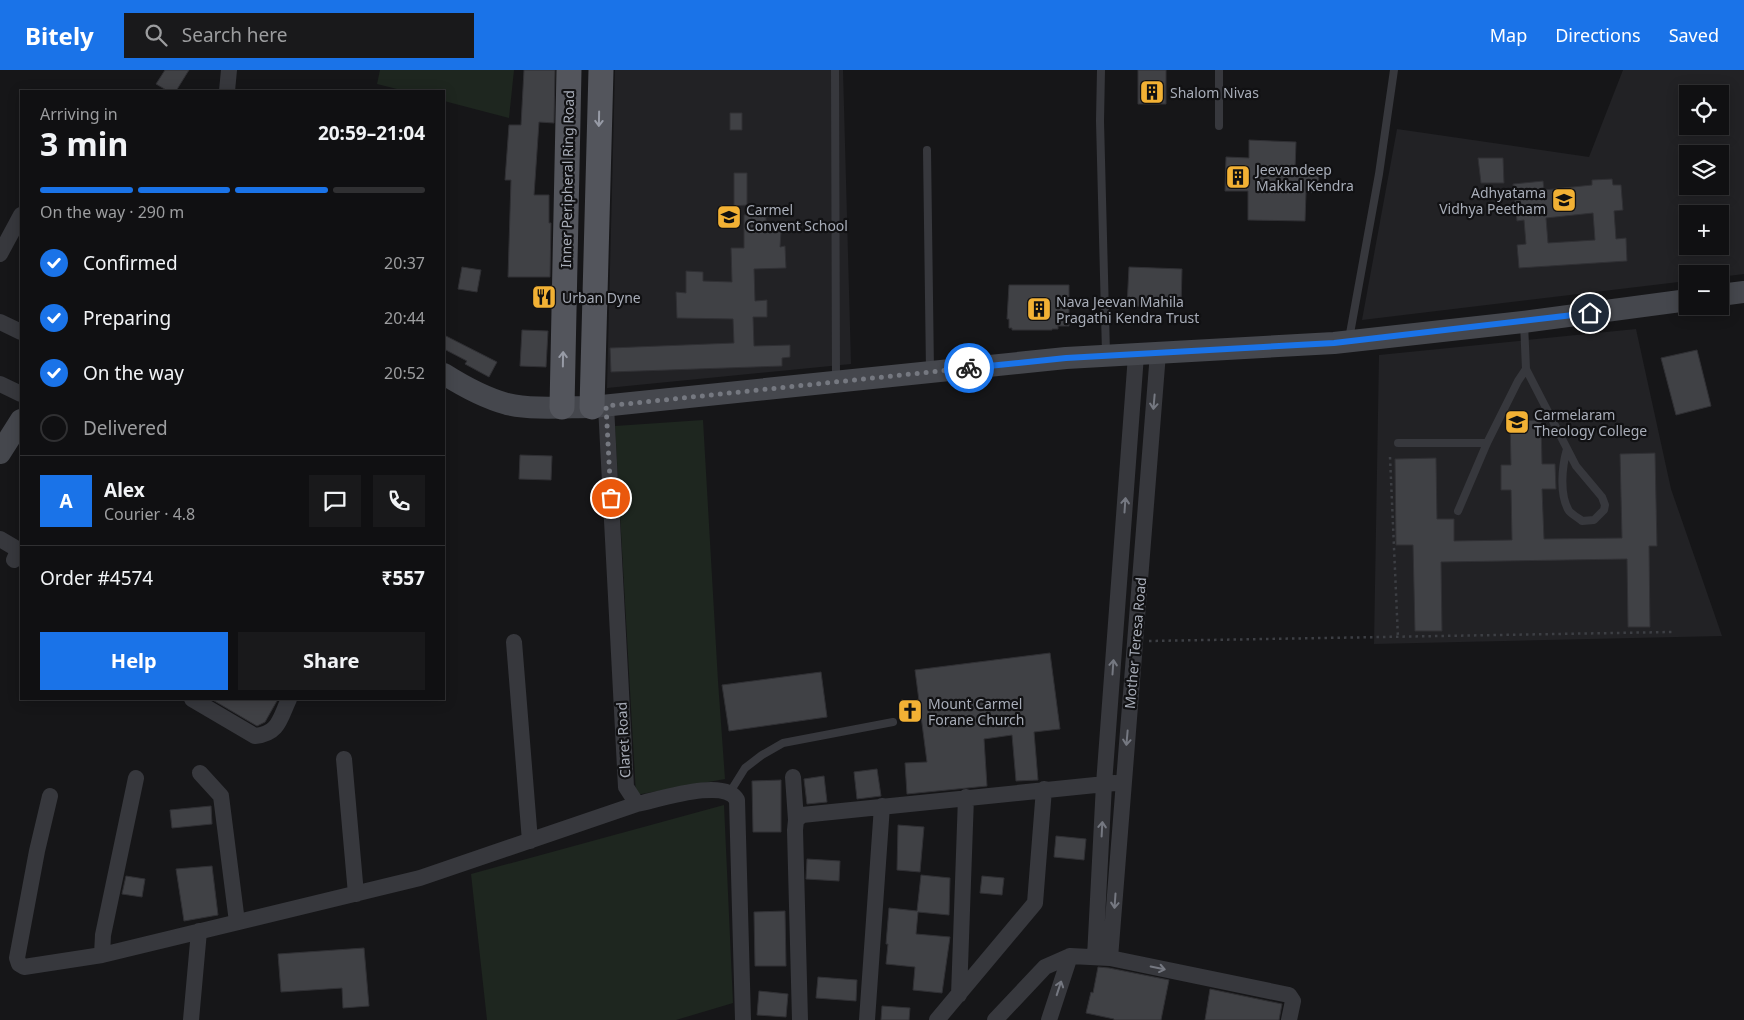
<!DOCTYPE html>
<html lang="en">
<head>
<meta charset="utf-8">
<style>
	:root { --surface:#101012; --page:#19191b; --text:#f1f3f6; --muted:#9c9d9f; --line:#303032; --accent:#1a73e8 }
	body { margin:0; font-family:"Noto Sans",sans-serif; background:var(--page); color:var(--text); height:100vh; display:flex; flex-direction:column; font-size:19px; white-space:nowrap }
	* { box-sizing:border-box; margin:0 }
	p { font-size:16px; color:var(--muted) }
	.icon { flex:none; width:28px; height:28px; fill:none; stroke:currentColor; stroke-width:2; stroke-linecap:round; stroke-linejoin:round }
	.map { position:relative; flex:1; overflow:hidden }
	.side { position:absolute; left:20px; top:20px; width:425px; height:610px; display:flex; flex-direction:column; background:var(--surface); border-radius:0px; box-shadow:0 2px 12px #0003,0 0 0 1px var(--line) }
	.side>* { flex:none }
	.buttons { position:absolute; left:1679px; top:15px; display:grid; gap:10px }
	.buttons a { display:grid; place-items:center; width:50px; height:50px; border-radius:0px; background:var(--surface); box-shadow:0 2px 12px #0003,0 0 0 1px var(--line); font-size:25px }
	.pin { position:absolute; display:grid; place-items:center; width:42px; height:42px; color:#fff; margin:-21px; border:2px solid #fff; border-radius:50%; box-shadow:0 1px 5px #0007 }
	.courier { position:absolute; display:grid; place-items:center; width:50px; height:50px; margin:-25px; border:4px solid #1a73e8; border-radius:50%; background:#fff; color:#222; box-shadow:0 1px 6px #0007 }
	.headline em { font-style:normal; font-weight:700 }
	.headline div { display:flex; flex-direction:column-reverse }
	.headline { display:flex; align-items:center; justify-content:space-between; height:85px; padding:0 20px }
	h1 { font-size:32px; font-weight:700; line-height:38px }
	.bar { display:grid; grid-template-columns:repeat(4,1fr); gap:8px 5px; align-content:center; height:60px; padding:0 20px }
	.bar i { height:6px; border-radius:4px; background:var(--line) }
	.bar .current { background:var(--accent) }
	.bar p { grid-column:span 4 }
	.line { display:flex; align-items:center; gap:12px; padding:0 20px; border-top:1px solid var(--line) }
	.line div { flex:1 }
	.round { display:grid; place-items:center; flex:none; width:52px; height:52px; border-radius:0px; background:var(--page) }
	ol { padding:0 20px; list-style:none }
	li { display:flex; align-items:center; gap:15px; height:55px }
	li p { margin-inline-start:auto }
	li .icon { padding:5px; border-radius:50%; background:var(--accent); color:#fff; stroke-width:4 }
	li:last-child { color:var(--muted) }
	li i { width:28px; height:28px; border:2px solid var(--line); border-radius:50% }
	.cta { display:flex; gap:10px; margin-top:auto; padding:10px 20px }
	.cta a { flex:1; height:58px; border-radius:0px; background:var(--accent); color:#fff; font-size:20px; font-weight:700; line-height:58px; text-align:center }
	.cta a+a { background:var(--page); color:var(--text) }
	header { display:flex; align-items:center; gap:30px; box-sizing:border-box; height:70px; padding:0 25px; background:var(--accent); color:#fff }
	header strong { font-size:24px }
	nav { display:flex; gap:28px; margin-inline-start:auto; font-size:18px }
	.search { width:350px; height:45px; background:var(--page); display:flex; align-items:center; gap:12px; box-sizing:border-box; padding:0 18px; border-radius:0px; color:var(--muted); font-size:19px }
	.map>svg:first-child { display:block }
	.built { fill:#222225; fill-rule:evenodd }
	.green { fill:#1e261f }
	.building { fill:#404145; stroke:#303034; fill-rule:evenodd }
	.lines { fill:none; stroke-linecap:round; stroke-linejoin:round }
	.path { stroke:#3d3f44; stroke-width:2.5; stroke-dasharray:2.5 4; stroke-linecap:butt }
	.service { stroke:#37383d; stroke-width:8 }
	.minor { stroke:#37383d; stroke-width:16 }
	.secondary { stroke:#45474d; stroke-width:22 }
	.primary { stroke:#53555c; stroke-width:25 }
	.oneway { stroke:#979ba6 }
	.oneway2 { stroke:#757881 }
	.done { stroke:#757880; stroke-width:5; stroke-dasharray:0 9 }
	.route { stroke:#1a73e8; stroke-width:6 }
	.labels { text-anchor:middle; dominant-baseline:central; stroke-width:4.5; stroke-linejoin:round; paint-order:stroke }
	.poi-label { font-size:14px; fill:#a8adb8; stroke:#111113; text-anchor:start }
	.street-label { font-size:14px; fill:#a8adb8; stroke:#111113 }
</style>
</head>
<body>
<header>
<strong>Bitely</strong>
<div class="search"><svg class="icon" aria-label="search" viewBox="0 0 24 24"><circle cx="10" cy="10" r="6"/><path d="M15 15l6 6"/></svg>Search here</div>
<nav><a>Map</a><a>Directions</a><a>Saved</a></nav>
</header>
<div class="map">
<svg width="1744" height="950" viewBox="0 0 1744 950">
	<rect width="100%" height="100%" fill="#161618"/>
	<!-- built -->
	<path class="built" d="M615,0H843L851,294L607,318Z
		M1623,0H1744V204L1720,207V204H1688L1687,211L1362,250L1397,59L1589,87ZM1688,24H1720V56H1688ZM1688,84H1720V116H1688ZM1688,144H1720V176H1688Z
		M1636,259L1671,419L1722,566L1374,574L1379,285Z"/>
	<!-- green -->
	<path class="green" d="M380,0H514L509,48L444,31V21H405L377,14Z
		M703,350L718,611L725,709L636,725L615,356Z
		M724,735L733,933L676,950H487L471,804Z"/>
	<!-- building -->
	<path class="building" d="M165,0H189L176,21H168L156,14Z
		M524,0H555L554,53L539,52L534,125H549V153H551L550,207H508L511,110H505L509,55H521Z
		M1138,0H1166V34H1138Z
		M730,43H742V60H730Z
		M1249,70L1296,72L1295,100L1319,101L1318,122H1306L1305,151L1248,150V121H1225L1226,87L1249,88Z
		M1478,88H1503L1504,113H1481Z
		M734,103H747V135L734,136Z
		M1612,109L1613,115H1621L1623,140L1614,141L1616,169L1626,168L1627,191L1519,198L1517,175L1526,174L1524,150L1517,151L1513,114L1543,111L1544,120L1592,115V110ZM1593,143L1595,170L1548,173L1546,148Z
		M766,144V162H781L780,177L785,176L786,198L754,199L755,231L767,230V247H753L754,276L790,275V287L782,288V296L611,302L610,278L734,273L733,249L677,248L676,222L686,223V201L703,202V211L732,212L731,178H744V145Z
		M462,197L481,200L477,222L458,219Z
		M1129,197L1182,199L1181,238L1127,236Z
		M1009,215H1069V256H1058V259H1052V260H1012V258H1009V249H1007Z
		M522,260L548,261L546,297L520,296Z
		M444,265L497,292L489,307L465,294L467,291L444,279Z
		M1697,280L1711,336L1676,345L1661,288Z
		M1541,350L1542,394H1555L1556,419H1542L1544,469L1622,468L1620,384L1655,383L1657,476H1649L1650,557H1628L1627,489L1441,492L1442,561H1415L1413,475H1396L1395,389L1436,388L1437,449H1454V471L1512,470L1511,420H1501V395H1511L1510,351Z
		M520,385L552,386L551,410L519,409Z
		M1050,583L1060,659L1034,662L1038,710L1016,711L1012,665L984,669L987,716L907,724L905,693L927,692L915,600Z
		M821,602L827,647L729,661L722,615Z
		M211,629H278L265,652L257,656Z
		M877,699L881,726L857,729L854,702Z
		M824,706L827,732L807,734L804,709Z
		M781,710V762H753L752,711Z
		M211,736L212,754L172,758L170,740Z
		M898,755L924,757L920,802L897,800Z
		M1056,766L1086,769L1084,790L1054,787Z
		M807,789L840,791L839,811L806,809Z
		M212,796L218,845L184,851L176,799Z
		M921,805L950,808L949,845L918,842L916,864L950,867L942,923L913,920L915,897L886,894L888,874H886L889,838L917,841Z
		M126,806L145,809L142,827L122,824Z
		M982,806L1004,808L1002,825L980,823Z
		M785,841L786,896H755L754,842Z
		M364,878L369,936L343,938L342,918L281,922L278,884Z
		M1098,897L1109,898L1169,910L1161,950H1114V949L1086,943L1091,922L1093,923Z
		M818,907L857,910L856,931L816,928Z
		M1210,919L1282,934L1279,950H1205Z
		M759,921L788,924L786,947L757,945Z
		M882,936L910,938L909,950H881Z"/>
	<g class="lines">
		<!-- path -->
		<path class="path" d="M1390,387L1398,568
			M1149,571L1672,562"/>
		<!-- service -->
		<path class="service" d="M835,0L836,310
			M1101,0L1100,51L1106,283
			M1219,0V56
			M927,80L930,301
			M1349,269L1379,104L1394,0
			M1526,299L1576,396L1602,427L1605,435L1604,440L1594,450L1582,451C1578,448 1572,444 1569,441C1559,425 1562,396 1567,379
			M1398,373H1487
			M1458,441L1487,373L1518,311L1526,299L1524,253
			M730,722L745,698L762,685L783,673L893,652"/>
		<!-- minor -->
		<path class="minor" d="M227,21L229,0
			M0,184L21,145
			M0,252L21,262
			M0,314L21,324
			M606,336L626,717L637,734C658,730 725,707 737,730L743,950
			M0,469L17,479L18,481L14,490
			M514,572L530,771
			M192,629L255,666C279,664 280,648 289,629
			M344,689L356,824
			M200,703L221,726L237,852
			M793,707L796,750
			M50,726L37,781L17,888L19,894L24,897L102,885L420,808L637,734
			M102,885L103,865L136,708
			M1095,887L1104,714L1136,285
			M1110,888L1158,283
			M959,925L966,727
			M191,950L199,861
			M800,950L795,760L796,750L802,745L1115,713
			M867,950L882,736
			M937,950L1035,833L1044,719
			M995,950L1045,897L1070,886L1110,888L1289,925L1293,931L1289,950
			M1049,950L1070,886"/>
		<!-- secondary -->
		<path class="secondary" d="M1720,225L1744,222
			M444,304C463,316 485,328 507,334C532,340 566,337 592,337L1066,288L1334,273L1523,252L1688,230
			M0,383L21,350"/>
		<!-- primary -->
		<path class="primary" d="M562,337L569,0
			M592,337L601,0"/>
	</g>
	<!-- one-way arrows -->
	<defs><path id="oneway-shaft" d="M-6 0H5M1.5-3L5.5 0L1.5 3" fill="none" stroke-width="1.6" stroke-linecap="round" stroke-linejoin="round" transform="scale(1.25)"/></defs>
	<g class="oneway">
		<use href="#oneway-shaft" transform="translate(599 49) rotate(91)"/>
		<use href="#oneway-shaft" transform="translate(563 289) rotate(-89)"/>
	</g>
	<g class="oneway2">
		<use href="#oneway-shaft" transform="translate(1154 332) rotate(95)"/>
		<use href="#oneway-shaft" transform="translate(1125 435) rotate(-86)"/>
		<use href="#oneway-shaft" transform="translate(1113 597) rotate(-86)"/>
		<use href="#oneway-shaft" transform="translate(1127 668) rotate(95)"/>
		<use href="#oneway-shaft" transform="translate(1102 759) rotate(-87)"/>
		<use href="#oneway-shaft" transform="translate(1115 831) rotate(94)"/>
		<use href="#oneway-shaft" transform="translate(1158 898) rotate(12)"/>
		<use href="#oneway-shaft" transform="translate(1059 918) rotate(-72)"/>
	</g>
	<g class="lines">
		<!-- done -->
		<path class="done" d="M611,428L606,336L969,298"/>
		<!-- route -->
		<path class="route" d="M969,298L1066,288L1334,273L1590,243"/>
	</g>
	<!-- icons -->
	<defs>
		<symbol id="building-square" viewBox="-11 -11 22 22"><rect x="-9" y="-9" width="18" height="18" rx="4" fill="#f2b134" stroke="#111113"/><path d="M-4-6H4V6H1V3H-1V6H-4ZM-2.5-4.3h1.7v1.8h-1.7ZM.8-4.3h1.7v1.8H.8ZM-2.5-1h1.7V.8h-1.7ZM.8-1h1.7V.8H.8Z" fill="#111"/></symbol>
		<symbol id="school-square" viewBox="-11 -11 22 22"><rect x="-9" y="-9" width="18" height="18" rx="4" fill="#f2b134" stroke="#111113"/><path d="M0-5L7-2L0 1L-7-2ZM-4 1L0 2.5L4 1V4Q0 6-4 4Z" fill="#111"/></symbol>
		<symbol id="restaurant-square" viewBox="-11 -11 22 22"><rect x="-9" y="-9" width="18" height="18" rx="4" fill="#f2b134" stroke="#111113"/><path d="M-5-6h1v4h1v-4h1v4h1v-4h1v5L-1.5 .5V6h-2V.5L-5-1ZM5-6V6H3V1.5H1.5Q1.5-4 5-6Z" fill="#111"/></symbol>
		<symbol id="university-square" viewBox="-11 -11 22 22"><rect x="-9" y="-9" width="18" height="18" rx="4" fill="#f2b134" stroke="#111113"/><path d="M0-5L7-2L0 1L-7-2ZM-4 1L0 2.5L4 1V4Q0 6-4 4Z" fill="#111"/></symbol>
		<symbol id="church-square" viewBox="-11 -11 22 22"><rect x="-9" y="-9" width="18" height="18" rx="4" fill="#f2b134" stroke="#111113"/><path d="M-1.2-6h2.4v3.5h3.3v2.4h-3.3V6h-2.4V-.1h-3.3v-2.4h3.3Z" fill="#111"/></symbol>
	</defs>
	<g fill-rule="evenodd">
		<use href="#building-square" x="1138" y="8" width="28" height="28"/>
		<use href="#building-square" x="1224" y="93" width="28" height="28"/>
		<use href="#school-square" x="1550" y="116" width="28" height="28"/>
		<use href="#school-square" x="715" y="133" width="28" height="28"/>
		<use href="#restaurant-square" x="530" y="213" width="28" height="28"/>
		<use href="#building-square" x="1025" y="225" width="28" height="28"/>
		<use href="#university-square" x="1503" y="338" width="28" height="28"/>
		<use href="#church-square" x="896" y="627" width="28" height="28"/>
	</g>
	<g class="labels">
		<!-- poi labels -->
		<g class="poi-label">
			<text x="1170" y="22">Shalom Nivas</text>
			<text x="1256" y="99">Jeevandeep<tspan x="1256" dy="16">Makkal Kendra</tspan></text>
			<text x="1546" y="122" text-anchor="end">Adhyatama<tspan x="1546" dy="16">Vidhya Peetham</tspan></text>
			<text x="746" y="139">Carmel<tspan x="746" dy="16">Convent School</tspan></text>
			<text x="562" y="227">Urban Dyne</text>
			<text x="1056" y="231">Nava Jeevan Mahila<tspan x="1056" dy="16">Pragathi Kendra Trust</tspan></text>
			<text x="1534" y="344">Carmelaram<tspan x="1534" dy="16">Theology College</tspan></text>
			<text x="928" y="633">Mount Carmel<tspan x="928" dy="16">Forane Church</tspan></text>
		</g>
		<!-- street labels -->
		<g class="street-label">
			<text transform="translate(567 109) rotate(-89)">Inner Peripheral Ring Road</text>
			<text transform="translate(1135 573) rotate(-85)">Mother Teresa Road</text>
			<text transform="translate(623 670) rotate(-93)">Claret Road</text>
		</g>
	</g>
</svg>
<div class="buttons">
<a><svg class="icon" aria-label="locate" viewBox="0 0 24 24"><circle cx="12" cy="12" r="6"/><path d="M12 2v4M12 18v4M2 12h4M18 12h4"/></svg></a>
<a><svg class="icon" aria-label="layers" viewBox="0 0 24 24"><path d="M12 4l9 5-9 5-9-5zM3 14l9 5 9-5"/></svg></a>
<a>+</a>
<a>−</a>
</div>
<div class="pin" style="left:611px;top:428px;background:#ea580c"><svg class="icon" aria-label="bag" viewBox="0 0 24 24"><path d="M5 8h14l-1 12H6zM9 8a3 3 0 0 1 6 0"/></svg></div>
<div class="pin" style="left:1590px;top:243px;background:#1f2937"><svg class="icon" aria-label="home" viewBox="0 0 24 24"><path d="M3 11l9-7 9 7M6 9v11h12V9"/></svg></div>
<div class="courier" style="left:969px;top:298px"><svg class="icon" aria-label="bike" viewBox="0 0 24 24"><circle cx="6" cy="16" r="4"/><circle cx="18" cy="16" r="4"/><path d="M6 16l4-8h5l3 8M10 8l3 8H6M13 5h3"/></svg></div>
<section class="side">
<div class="headline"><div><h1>3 min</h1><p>Arriving in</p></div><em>20:59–21:04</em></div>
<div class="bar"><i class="current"></i><i class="current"></i><i class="current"></i><i></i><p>On the way · 290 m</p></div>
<ol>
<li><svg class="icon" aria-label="check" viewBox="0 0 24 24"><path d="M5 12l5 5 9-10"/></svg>Confirmed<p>20:37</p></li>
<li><svg class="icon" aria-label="check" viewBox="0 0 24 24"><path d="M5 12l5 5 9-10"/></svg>Preparing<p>20:44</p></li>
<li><svg class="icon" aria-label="check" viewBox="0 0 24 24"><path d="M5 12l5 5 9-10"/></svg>On the way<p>20:52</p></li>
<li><i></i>Delivered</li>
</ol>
<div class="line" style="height:90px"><b class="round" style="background:var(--accent);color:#fff">A</b><div><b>Alex</b><p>Courier · 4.8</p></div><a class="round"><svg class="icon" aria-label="chat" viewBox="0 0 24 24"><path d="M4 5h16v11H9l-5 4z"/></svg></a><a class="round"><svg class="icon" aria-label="phone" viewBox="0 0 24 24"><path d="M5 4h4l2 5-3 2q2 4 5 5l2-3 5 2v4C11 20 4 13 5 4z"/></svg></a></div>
<div class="line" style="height:65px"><div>Order #4574</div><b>₹557</b></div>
<div class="cta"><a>Help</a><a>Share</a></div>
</section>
</div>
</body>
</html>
